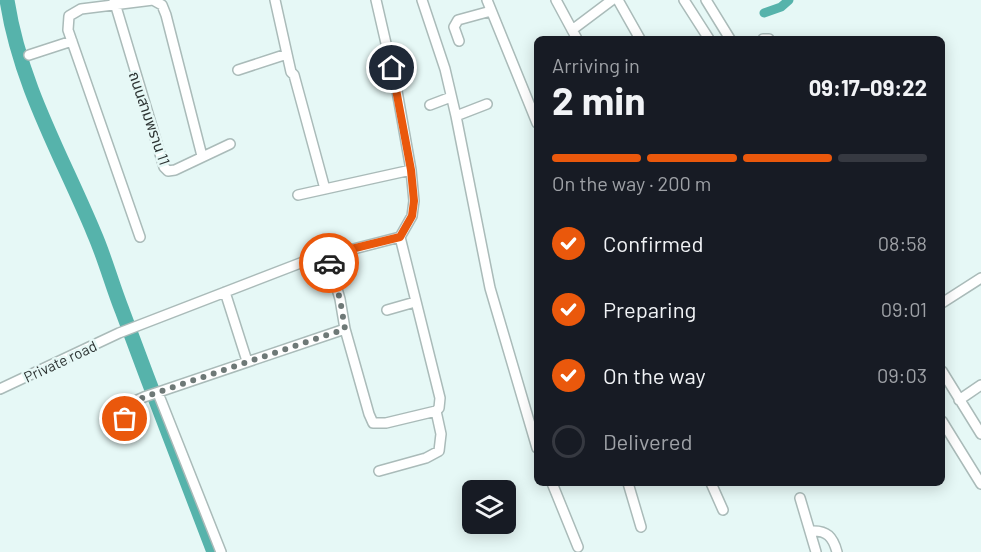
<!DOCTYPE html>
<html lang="en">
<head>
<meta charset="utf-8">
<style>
	:root { --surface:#171b24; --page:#20242c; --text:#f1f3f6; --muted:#9ea1a6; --line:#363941; --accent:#ea580c }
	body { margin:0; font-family:Barlow,"Noto Sans Thai",sans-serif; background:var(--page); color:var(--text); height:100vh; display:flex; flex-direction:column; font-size:22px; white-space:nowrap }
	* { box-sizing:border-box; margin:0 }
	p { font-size:20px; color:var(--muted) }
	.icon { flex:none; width:33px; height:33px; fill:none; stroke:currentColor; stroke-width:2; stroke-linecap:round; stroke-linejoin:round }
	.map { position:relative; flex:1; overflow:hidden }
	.sheet { position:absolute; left:534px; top:36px; width:411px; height:450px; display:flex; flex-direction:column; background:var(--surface); border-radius:9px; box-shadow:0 3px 15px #0003 }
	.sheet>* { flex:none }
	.buttons { position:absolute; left:462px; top:480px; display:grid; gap:12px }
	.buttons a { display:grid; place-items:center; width:54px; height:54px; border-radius:9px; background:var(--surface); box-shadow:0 3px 15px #0003; font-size:30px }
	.pin { position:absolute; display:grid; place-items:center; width:51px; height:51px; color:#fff; margin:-26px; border:3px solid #fff; border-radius:50%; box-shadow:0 2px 6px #0007 }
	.courier { position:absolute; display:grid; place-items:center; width:60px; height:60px; margin:-30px; border:4px solid #ea580c; border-radius:50%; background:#fff; color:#222; box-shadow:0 2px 8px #0007 }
	.summary em { font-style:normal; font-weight:700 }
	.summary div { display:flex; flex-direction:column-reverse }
	.summary { display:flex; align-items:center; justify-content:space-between; height:102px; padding:0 18px }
	h1 { font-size:39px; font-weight:700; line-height:45px }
	.bar { display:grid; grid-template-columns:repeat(4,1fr); gap:9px 6px; align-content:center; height:72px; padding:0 18px }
	.bar i { height:8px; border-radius:4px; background:var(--line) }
	.bar .on { background:var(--accent) }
	.bar p { grid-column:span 4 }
	ol { padding:0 18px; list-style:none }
	li { display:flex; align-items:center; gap:18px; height:66px }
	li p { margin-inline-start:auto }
	li .icon { padding:6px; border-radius:50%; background:var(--accent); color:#fff; stroke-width:4 }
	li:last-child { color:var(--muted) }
	li i { width:33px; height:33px; border:3px solid var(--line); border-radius:50% }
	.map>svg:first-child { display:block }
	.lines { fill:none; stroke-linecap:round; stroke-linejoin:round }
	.canal { stroke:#56b3ab; stroke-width:9 }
	.river { stroke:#56b3ab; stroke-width:15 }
	.minor-casing { stroke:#aabbb9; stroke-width:12 }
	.minor { stroke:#fff; stroke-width:9 }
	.done { stroke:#6e7977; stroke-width:6; stroke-dasharray:0 10.8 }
	.route { stroke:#ea580c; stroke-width:8 }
	.labels { text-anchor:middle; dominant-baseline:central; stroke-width:5; stroke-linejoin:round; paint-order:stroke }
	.street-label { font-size:15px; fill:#2d3433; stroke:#e6f8f6 }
</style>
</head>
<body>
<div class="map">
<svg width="981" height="552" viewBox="0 0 981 552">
	<rect width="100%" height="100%" fill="#e6f8f6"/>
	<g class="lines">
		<!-- canal -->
		<path class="canal" d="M764,13L781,7L789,0"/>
		<!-- river -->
		<path class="river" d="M7,0C20,85 62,156 94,233C105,258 112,285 122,310C152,391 183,472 214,552"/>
		<defs>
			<path id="minor" d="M114,0L164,167L168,171L175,170L230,144
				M275,0L291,72L294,75L325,189
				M422,0L445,69L456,116L490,288L537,448
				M487,0L537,123
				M556,0L577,39
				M618,0L640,39
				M684,0L709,39
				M706,0L730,39
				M572,30L612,0
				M763,39H769
				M459,41L454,27L458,20L491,11
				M29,55L72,41
				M238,70L287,54
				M430,105L451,97
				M456,116L487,104
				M298,195L411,170
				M140,237L68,30L69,16L81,9L153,0L162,5L166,15L202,156
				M225,292L247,361
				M942,303L981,278
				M387,310L415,302
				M345,329L369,414L373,423H386L436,411L439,408L440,398L400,237
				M942,371L981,434
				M0,389L119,333L303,262L400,237L412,216L414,201L411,170L397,91L376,0
				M158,393L221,552
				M959,400L981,385
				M125,419L135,415V401L144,397L345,329L340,299L327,255
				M942,421L981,484
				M379,471L426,458L439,451L441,434L436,411
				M552,483L578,547
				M628,483L641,527
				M711,483L723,510
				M800,498L816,552
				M811,531C827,530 833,537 837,552"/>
		</defs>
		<!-- minor casing -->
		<use href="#minor" class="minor-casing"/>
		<!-- minor -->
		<use href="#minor" class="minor"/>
	</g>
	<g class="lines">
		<!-- done -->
		<path class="done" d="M125,419L135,415L134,403L144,397L345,329L340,299L329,263"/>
		<!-- route -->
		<path class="route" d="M329,263L327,255L400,237L412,216L414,201L411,170L392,68"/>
	</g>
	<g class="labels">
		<!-- street labels -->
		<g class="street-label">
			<text transform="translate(150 118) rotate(71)">ถนนสามพราน 11</text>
			<text transform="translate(60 361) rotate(-25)">Private road</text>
		</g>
	</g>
</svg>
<div class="buttons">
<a><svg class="icon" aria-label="layers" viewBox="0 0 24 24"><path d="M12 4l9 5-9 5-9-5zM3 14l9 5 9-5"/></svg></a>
</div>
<div class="pin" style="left:125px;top:419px;background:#ea580c"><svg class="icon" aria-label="bag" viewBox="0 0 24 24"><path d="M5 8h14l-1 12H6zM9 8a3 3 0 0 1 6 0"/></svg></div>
<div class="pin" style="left:392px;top:68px;background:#1f2937"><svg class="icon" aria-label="home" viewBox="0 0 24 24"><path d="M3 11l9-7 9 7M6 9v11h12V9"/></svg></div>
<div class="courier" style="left:329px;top:263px"><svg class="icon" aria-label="car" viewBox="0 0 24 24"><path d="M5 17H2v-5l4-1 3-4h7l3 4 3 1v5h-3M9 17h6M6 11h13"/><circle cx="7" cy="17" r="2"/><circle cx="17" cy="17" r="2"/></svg></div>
<section class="sheet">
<div class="summary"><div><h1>2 min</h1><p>Arriving in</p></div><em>09:17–09:22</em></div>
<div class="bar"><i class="on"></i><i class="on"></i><i class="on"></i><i></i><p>On the way · 200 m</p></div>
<ol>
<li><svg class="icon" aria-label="check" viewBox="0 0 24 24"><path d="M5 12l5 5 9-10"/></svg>Confirmed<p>08:58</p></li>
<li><svg class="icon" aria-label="check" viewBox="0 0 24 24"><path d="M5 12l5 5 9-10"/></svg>Preparing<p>09:01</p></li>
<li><svg class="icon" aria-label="check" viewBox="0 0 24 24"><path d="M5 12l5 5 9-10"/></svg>On the way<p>09:03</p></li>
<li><i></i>Delivered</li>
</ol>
</section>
</div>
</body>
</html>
